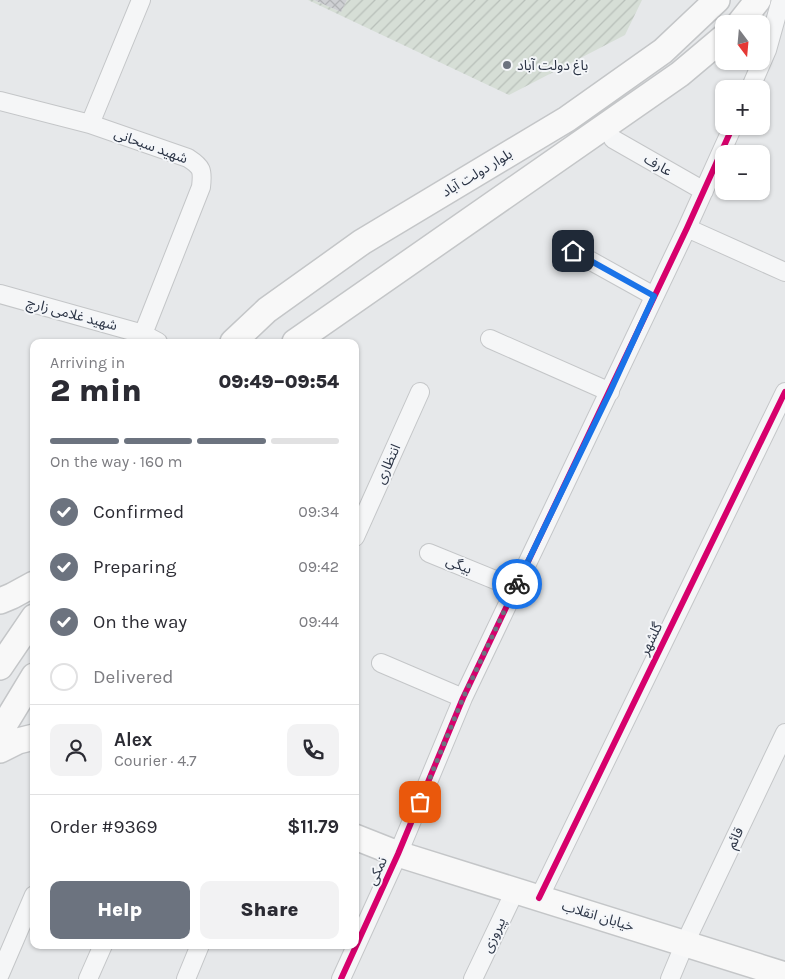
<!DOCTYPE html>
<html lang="en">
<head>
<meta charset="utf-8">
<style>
	:root { --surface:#fff; --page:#f2f2f3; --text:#2b2b33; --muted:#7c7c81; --line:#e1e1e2; --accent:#6c737f }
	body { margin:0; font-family:Karla,"Noto Sans Arabic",sans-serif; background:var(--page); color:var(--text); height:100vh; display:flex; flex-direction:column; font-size:19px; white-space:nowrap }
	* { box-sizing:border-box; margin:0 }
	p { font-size:16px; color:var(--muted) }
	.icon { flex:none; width:28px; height:28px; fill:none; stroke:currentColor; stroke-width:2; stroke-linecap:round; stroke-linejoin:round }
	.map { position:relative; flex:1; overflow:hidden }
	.panel { position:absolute; left:30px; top:339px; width:329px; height:610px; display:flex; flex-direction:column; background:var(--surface); border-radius:10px; box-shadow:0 1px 4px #0004 }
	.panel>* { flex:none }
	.needle { width:32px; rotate:164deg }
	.tools { position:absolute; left:715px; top:15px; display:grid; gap:10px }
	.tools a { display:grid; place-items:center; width:55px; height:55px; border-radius:10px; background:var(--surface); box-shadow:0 1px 4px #0004; font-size:25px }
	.pin { position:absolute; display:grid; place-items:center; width:42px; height:42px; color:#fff; margin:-21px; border-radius:10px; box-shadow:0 2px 8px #0006 }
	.courier { position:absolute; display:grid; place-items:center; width:50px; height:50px; margin:-25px; border:4px solid #1a73e8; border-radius:50%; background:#fff; color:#222; box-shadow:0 1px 6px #0007 }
	.head em { font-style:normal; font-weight:800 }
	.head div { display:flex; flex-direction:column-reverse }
	.head { display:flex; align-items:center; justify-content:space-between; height:85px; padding:0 20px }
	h1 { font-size:32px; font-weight:800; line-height:38px }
	.bar { display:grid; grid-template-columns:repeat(4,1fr); gap:8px 5px; align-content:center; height:60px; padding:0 20px }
	.bar i { height:6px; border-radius:4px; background:var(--line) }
	.bar .selected { background:var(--accent) }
	.bar p { grid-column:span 4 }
	.line { display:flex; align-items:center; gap:12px; padding:0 20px; border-top:1px solid var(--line) }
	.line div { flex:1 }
	.round { display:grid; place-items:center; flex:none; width:52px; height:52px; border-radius:10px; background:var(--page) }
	ol { padding:0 20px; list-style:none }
	li { display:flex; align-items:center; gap:15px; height:55px }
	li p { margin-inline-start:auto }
	li .icon { padding:5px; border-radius:50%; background:var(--accent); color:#fff; stroke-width:4 }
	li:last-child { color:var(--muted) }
	li i { width:28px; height:28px; border:2px solid var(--line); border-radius:50% }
	.cta { display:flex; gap:10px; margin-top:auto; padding:10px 20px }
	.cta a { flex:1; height:58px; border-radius:10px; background:var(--accent); color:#fff; font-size:20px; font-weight:800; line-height:58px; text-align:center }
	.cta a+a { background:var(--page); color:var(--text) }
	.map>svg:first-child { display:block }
	.garden { fill:url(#garden-furrows) }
	.building { fill:url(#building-cross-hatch) }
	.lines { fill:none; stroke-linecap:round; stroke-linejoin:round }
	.street-casing { stroke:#c4c6c8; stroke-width:20 }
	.secondary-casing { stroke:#c4c6c8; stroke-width:28 }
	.street { stroke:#f5f6f7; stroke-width:18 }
	.secondary { stroke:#f8f8f8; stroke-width:25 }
	.cycleway-casing { stroke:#f4f6f9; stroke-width:9 }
	.cycleway { stroke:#d6006c; stroke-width:6 }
	.done { stroke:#6c737f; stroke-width:5; stroke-dasharray:0 9 }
	.route { stroke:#1a73e8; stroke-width:6 }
	.poi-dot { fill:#6c737f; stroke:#f4f6f9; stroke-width:2 }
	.labels { text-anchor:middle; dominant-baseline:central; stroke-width:4; stroke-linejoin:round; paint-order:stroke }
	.poi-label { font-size:14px; fill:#2b3445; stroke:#f4f6f9; text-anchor:start }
	.street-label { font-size:14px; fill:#2b3445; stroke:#f4f6f9 }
</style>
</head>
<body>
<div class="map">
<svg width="785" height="979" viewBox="0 0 785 979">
	<defs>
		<pattern id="garden-furrows" width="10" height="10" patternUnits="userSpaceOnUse" patternTransform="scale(1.25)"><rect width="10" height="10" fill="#d6ded6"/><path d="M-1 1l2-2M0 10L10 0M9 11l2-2" fill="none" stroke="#b8bfb9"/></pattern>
		<pattern id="building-cross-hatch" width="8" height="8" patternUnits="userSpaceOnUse" patternTransform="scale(1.25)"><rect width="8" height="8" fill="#ced0d3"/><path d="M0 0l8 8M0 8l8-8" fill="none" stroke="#b1b3b6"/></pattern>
	</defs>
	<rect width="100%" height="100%" fill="#e6e8ea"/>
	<!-- garden -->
	<path class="garden" d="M308,0H314L341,12L347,0H642L625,35L509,95Z"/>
	<!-- building -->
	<path class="building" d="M314,0H347L341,12Z"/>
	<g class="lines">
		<defs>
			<path id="street" d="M750,89L767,50L781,0
				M0,101L90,124L188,158C202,167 203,170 201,187L143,334L158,342
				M90,124L141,0
				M613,139L704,191
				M687,228L785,272
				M573,251L654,296
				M0,294L143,334
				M490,339L610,392
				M355,537L420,392
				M429,553L515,588
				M381,663L463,698
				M539,898L785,392
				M0,974L34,895
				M88,979L103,945
				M186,979L200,945
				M341,979L398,854L463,698L687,228L733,126
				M473,979L515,891
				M670,979L685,943L785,733"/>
			<path id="secondary" d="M739,24L758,0
				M233,342L267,310L362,242L567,119L663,51L717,0
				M295,342L680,74L724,37
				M0,601L12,596L34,584
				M0,667L34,617
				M0,732L34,676
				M0,750L18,741L34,737
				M355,837L398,854L785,975"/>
		</defs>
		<!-- street casing -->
		<use href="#street" class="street-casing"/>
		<!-- secondary casing -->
		<use href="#secondary" class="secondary-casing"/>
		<!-- street -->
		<use href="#street" class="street"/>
		<!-- secondary -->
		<use href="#secondary" class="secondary"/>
		<defs>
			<path id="cycleway" d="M539,898L785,392
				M341,979L398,854L463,698L687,228L733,126"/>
		</defs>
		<!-- cycleway casing -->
		<use href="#cycleway" class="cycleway-casing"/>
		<!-- cycleway -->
		<use href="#cycleway" class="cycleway"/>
	</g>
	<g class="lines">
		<!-- done -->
		<path class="done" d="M420,802L463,698L517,584"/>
		<!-- route -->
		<path class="route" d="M517,584L610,392L654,296L573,251"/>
	</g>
	<!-- markers -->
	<circle class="poi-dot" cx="507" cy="65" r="5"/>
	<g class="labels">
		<!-- poi labels -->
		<g class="poi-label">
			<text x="517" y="65">باغ دولت آباد</text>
		</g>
		<!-- street labels -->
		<g class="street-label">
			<text transform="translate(151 146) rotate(20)">شهید سبحانی</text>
			<text transform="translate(658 165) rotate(30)">عارف</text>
			<text transform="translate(477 173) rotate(-31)">بلوار دولت آباد</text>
			<text transform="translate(72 314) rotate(15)">شهید غلامی زارچ</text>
			<text transform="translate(388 464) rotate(-66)">انتظاری</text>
			<text transform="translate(459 565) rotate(22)">بیگی</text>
			<text transform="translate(651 639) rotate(-64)">گلشهر</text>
			<text transform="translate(735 838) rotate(-64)">قائم</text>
			<text transform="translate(377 871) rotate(-65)">نمکی</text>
			<text transform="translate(598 916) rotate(17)">خیابان انقلاب</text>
			<text transform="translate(494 935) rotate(-65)">پیروزی</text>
		</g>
	</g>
</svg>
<div class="tools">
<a><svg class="needle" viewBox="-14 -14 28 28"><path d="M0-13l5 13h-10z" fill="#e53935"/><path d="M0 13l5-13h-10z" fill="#7c7c81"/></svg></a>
<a>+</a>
<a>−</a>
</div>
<div class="pin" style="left:420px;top:802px;background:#ea580c"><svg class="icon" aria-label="bag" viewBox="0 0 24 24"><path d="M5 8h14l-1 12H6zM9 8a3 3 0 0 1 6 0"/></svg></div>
<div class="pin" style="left:573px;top:251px;background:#1f2937"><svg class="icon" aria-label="home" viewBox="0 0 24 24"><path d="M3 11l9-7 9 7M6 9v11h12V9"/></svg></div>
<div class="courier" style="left:517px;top:584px"><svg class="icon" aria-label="bike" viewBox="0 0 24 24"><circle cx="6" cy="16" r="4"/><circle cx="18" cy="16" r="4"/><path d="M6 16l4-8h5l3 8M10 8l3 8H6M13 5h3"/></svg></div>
<section class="panel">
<div class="head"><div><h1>2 min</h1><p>Arriving in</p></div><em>09:49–09:54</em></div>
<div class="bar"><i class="selected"></i><i class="selected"></i><i class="selected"></i><i></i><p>On the way · 160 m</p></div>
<ol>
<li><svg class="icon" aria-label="check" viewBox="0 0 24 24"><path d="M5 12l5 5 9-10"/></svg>Confirmed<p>09:34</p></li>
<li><svg class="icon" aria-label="check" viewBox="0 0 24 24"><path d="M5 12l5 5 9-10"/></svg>Preparing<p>09:42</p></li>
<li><svg class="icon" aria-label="check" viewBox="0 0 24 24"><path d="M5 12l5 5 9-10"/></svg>On the way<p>09:44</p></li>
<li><i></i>Delivered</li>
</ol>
<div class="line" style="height:90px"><a class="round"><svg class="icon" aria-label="person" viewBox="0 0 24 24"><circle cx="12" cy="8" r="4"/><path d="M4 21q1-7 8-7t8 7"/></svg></a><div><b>Alex</b><p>Courier · 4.7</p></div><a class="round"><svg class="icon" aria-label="phone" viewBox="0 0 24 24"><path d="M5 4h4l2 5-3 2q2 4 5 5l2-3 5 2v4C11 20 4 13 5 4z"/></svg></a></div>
<div class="line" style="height:65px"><div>Order #9369</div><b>$11.79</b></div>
<div class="cta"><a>Help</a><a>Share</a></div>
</section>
</div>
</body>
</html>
